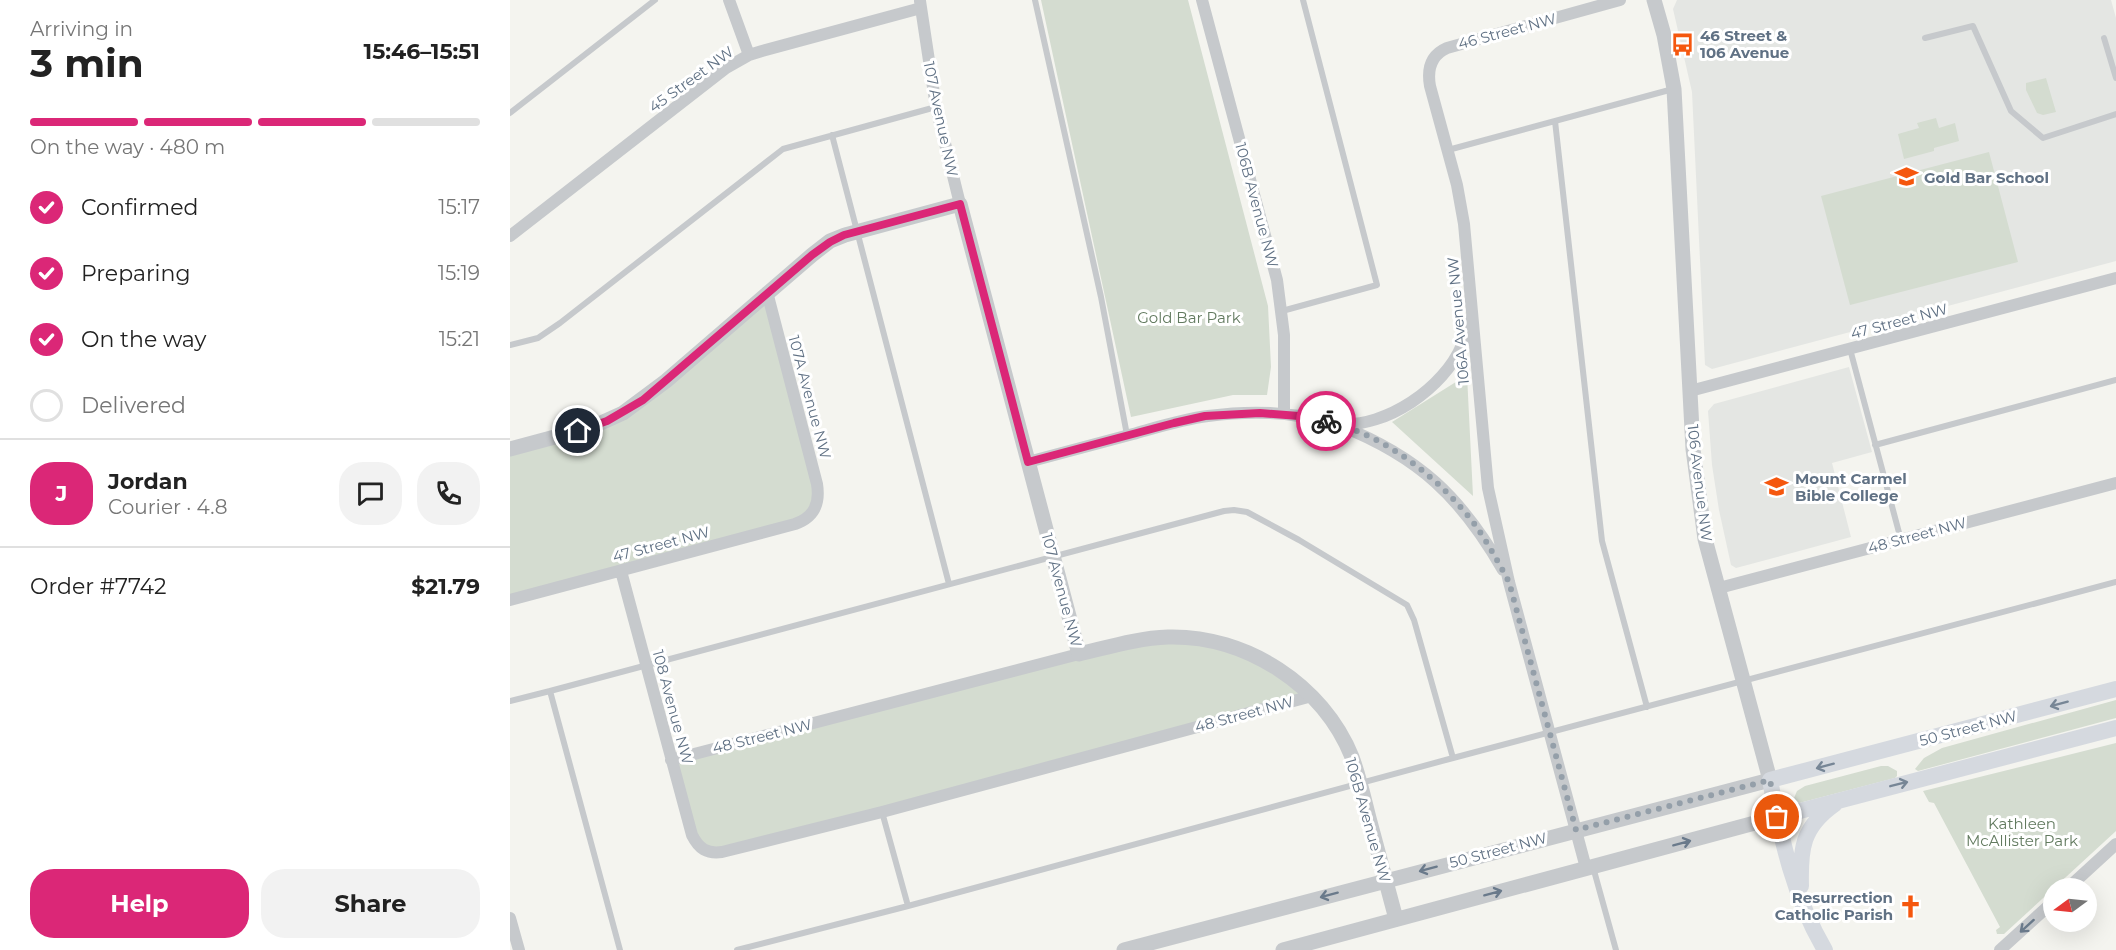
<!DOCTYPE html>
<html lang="en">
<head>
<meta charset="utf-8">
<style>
	:root { --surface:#fff; --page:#f2f2f2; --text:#222; --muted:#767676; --line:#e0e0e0; --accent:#db2777 }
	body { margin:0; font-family:Montserrat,sans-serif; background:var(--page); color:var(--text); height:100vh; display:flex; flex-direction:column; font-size:22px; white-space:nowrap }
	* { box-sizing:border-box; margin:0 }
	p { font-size:20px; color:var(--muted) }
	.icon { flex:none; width:33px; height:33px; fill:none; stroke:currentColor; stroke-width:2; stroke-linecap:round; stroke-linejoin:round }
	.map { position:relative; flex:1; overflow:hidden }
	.drawer { display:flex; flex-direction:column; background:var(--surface); width:510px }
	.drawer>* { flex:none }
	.needle { width:39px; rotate:255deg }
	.buttons { position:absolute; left:1533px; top:878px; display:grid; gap:12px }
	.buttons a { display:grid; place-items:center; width:54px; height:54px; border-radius:50%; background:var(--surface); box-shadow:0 6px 24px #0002; font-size:30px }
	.pin { position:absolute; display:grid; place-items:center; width:51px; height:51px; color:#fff; margin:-26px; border:3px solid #fff; border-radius:50%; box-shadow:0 2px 6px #0007 }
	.courier { position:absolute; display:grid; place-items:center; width:60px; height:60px; margin:-30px; border:4px solid #db2777; border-radius:50%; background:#fff; color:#222; box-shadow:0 2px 8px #0007 }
	.summary em { font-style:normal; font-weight:700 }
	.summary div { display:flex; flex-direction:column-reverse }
	.summary { display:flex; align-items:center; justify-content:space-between; height:102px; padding:0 30px }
	h1 { font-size:39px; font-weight:700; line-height:45px }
	.bar { display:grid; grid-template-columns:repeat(4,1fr); gap:9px 6px; align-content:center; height:72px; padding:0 30px }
	.bar i { height:8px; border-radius:4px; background:var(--line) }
	.bar .active { background:var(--accent) }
	.bar p { grid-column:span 4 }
	.line { display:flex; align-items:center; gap:15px; padding:0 30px; border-top:2px solid var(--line) }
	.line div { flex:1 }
	.round { display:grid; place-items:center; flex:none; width:63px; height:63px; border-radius:24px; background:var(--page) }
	ol { padding:0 30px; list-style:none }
	li { display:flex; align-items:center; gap:18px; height:66px }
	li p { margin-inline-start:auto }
	li .icon { padding:6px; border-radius:50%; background:var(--accent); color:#fff; stroke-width:4 }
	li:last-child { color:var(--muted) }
	li i { width:33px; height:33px; border:3px solid var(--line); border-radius:50% }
	.button { display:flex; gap:12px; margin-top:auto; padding:12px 30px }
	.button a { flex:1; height:69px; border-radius:24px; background:var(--accent); color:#fff; font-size:24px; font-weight:700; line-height:69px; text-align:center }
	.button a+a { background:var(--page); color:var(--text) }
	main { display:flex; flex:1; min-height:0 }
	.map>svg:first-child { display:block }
	.built { fill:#e4e6e3 }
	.green { fill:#d4dcd0 }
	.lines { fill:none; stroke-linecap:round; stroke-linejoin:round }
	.service { stroke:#c6c9cc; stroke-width:6 }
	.minor { stroke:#c6c9cc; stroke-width:12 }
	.tertiary { stroke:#c6c9cc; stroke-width:15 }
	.secondary { stroke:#d5d9df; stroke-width:16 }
	.oneway { stroke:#778696 }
	.oneway2 { stroke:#6a7a8b }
	.done { stroke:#949fa9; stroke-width:6; stroke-dasharray:0 10.8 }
	.route { stroke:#db2777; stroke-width:8 }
	.labels { text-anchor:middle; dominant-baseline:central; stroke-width:6; stroke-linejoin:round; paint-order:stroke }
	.street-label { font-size:15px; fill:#607184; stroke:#fff }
	.poi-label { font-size:15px; font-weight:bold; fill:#607184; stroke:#fff; text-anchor:start }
	.park-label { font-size:15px; fill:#627a5f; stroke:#fff }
</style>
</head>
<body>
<main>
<section class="drawer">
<div class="summary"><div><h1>3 min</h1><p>Arriving in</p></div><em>15:46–15:51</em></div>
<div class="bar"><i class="active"></i><i class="active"></i><i class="active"></i><i></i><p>On the way · 480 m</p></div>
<ol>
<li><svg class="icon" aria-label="check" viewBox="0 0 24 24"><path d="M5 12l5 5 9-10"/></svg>Confirmed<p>15:17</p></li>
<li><svg class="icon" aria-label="check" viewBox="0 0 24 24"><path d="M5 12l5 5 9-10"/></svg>Preparing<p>15:19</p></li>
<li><svg class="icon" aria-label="check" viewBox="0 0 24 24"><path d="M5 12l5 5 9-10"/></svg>On the way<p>15:21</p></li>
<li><i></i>Delivered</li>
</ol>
<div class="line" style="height:108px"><b class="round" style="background:var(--accent);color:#fff">J</b><div><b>Jordan</b><p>Courier · 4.8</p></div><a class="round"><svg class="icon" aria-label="chat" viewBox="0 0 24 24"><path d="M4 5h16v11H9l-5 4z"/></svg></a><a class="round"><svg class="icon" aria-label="phone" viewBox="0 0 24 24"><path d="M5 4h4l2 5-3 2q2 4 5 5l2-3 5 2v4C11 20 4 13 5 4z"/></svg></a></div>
<div class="line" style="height:78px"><div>Order #7742</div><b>$21.79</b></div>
<div class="button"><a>Help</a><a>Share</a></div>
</section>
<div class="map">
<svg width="1606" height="950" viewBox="0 0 1606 950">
	<rect width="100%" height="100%" fill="#f4f4ef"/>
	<!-- built -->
	<path class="built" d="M1167,0H1601L1606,18V261L1202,369L1195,365L1182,92L1163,9Z
		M1339,367L1362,452L1322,463L1341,537L1226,568L1221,565L1209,510L1202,465L1198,411L1204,404Z"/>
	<!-- green -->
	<path class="green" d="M531,0H678L758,306L761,367L757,395H723L621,417Z
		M1536,78L1546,112L1533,115L1527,113L1516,90V83Z
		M1426,118L1429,128L1445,123L1449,141L1424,148V151L1394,159L1388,134L1409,128L1407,123Z
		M1479,152L1508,262L1340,305L1311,196Z
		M257,292L307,484L301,515L0,600V449L97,421Z
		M957,375L963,496L882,422Z
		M627,640L716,646L802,696L212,852L191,849L161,760Z
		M1606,700V718L1408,771L1405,769L1414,758L1432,748Z
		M1606,743V831L1494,934H1487L1486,930L1490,927L1424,803L1419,802L1413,791Z
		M1371,766H1378L1387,771V776L1385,778L1293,802L1289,803L1284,798L1287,791L1295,786Z"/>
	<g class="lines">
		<!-- service -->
		<path class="service" d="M525,0L591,297L617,435
			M1415,38L1463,26L1501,111L1533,138L1606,114
			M1594,38L1606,78
			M0,113L145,0
			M1045,121L1092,541L1137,707
			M322,135L439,584
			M938,150L1163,89
			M772,311L867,285L793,0
			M0,345L28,338L50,323L273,149L426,107
			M1340,349L1391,540
			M1365,445L1606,380
			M0,701L40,691
			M372,812L398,906
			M1083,867L1106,950
			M110,950L40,691L714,511L724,510L737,512L789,540L897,605L904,620L943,758L1606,582
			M227,950L398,906L943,758"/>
		<!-- minor -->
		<path class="minor" d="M219,0L239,55
			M692,0L767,280L774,335V414
			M410,1L426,107L450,204
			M0,236L216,68L239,55L252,51L411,8
			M1180,391L1606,278
			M831,426C909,457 951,497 993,570
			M518,462C553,453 588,443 623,434C648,427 673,419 698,416C728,412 759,411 789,416C802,418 816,423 829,424C876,428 934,388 952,345C956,337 958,328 961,319
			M111,571L182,835C189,849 197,854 212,852L372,812L802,696
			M1209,588L1606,483
			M0,600L285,524C305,517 310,503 307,484L257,292
			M161,760L569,654
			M1076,868L999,582L978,488L954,224L947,185L920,86C917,69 921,55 937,48L1110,0
			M1558,888L1606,844
			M0,918L9,950
			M1490,950L1544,901"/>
		<!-- tertiary -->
		<path class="tertiary" d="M0,449L82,427L113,413L156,381L302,255L320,241L335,235L450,204L569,654C599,647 628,638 658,637C736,635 813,685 842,757C849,776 854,798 859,818C868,852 877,885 886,919
			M614,950L1260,780L1195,539L1183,449L1164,89L1154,35L1144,0
			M773,950L1267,817"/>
		<!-- secondary -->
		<path class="secondary" d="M1267,817L1606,728
			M1291,886C1290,849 1292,827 1325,804
			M1315,950C1284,898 1271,839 1260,780L1606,689"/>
	</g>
	<!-- one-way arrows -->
	<defs><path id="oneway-shaft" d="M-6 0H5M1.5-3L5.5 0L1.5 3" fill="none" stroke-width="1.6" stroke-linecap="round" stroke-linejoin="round" transform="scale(1.5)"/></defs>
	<g class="oneway">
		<use href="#oneway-shaft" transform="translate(1549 704) rotate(165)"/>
		<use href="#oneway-shaft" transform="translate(1315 766) rotate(165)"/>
		<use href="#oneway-shaft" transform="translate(1389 784) rotate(-14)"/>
	</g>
	<g class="oneway2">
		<use href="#oneway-shaft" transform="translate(1172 843) rotate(-15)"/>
		<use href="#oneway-shaft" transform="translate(918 869) rotate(165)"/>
		<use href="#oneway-shaft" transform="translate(983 893) rotate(-15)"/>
		<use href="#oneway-shaft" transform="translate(819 895) rotate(165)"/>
		<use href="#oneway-shaft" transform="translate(1517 926) rotate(138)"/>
	</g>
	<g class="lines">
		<!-- done -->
		<path class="done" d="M816,421C874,435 926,475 963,522C977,541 988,562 999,582L1066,830L1260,780L1267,817"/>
		<!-- route -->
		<path class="route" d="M68,431L97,421L133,400L302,255L320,242L334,235L450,204L518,462L664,423L695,416L750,413L789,416L816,421"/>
	</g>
	<!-- icons -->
	<defs>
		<symbol id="bus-bare" viewBox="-9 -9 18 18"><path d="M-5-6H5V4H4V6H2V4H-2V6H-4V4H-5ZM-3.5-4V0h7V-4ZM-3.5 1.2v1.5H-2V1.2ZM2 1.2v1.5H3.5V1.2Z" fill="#f5570e" stroke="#fff" stroke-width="2.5" paint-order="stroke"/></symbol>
		<symbol id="school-bare" viewBox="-9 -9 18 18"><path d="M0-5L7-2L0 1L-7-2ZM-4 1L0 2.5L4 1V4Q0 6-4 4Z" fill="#f5570e" stroke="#fff" stroke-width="2.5" paint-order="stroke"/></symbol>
		<symbol id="church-bare" viewBox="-9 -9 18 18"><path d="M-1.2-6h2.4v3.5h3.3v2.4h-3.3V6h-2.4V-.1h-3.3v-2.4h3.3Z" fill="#f5570e" stroke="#fff" stroke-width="2.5" paint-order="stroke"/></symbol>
	</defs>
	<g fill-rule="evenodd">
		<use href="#bus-bare" x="1156" y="28" width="33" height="33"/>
		<use href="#school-bare" x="1380" y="160" width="33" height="33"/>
		<use href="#school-bare" x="1250" y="470" width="33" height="33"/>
		<use href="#church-bare" x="1384" y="890" width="33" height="33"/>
	</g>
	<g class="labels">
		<!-- street labels -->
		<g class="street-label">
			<text transform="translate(997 31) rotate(-15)">46 Street NW</text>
			<text transform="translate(181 79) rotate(-36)">45 Street NW</text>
			<text transform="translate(431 119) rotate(78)">107 Avenue NW</text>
			<text transform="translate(747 205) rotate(75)">106B Avenue NW</text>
			<text transform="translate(948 321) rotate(-95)">106A Avenue NW</text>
			<text transform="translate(1389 321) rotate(-15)">47 Street NW</text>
			<text transform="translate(300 397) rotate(75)">107A Avenue NW</text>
			<text transform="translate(1190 483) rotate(83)">106 Avenue NW</text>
			<text transform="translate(1407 535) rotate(-15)">48 Street NW</text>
			<text transform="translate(151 544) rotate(-15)">47 Street NW</text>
			<text transform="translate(552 590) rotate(75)">107 Avenue NW</text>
			<text transform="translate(163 707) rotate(75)">108 Avenue NW</text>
			<text transform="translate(734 714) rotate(-15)">48 Street NW</text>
			<text transform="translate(1458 728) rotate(-15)">50 Street NW</text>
			<text transform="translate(252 736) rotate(-14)">48 Street NW</text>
			<text transform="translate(858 820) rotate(74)">106B Avenue NW</text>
			<text transform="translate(988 850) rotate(-15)">50 Street NW</text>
		</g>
		<!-- poi labels -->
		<g class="poi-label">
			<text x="1190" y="35">46 Street &amp;<tspan x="1190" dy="17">106 Avenue</tspan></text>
			<text x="1414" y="177">Gold Bar School</text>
			<text x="1285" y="478">Mount Carmel<tspan x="1285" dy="17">Bible College</tspan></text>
			<text x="1383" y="897" text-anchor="end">Resurrection<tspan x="1383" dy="17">Catholic Parish</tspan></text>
		</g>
		<!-- park labels -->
		<g class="park-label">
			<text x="679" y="317">Gold Bar Park</text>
			<text x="1512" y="823">Kathleen<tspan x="1512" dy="17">McAllister Park</tspan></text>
		</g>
	</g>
</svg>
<div class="buttons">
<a><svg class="needle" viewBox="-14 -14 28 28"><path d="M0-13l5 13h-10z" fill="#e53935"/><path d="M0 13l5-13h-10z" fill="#767676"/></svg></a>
</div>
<div class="pin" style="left:1267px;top:817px;background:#ea580c"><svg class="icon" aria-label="bag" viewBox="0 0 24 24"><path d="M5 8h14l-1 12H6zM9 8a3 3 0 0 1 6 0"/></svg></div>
<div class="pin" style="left:68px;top:431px;background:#1f2937"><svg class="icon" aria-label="home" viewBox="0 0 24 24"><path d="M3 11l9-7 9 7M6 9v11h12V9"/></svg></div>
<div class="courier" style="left:816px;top:421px"><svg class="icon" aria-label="bike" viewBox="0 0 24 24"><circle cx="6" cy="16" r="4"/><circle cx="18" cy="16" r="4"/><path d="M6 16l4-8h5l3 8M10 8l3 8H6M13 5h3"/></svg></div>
</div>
</main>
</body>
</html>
